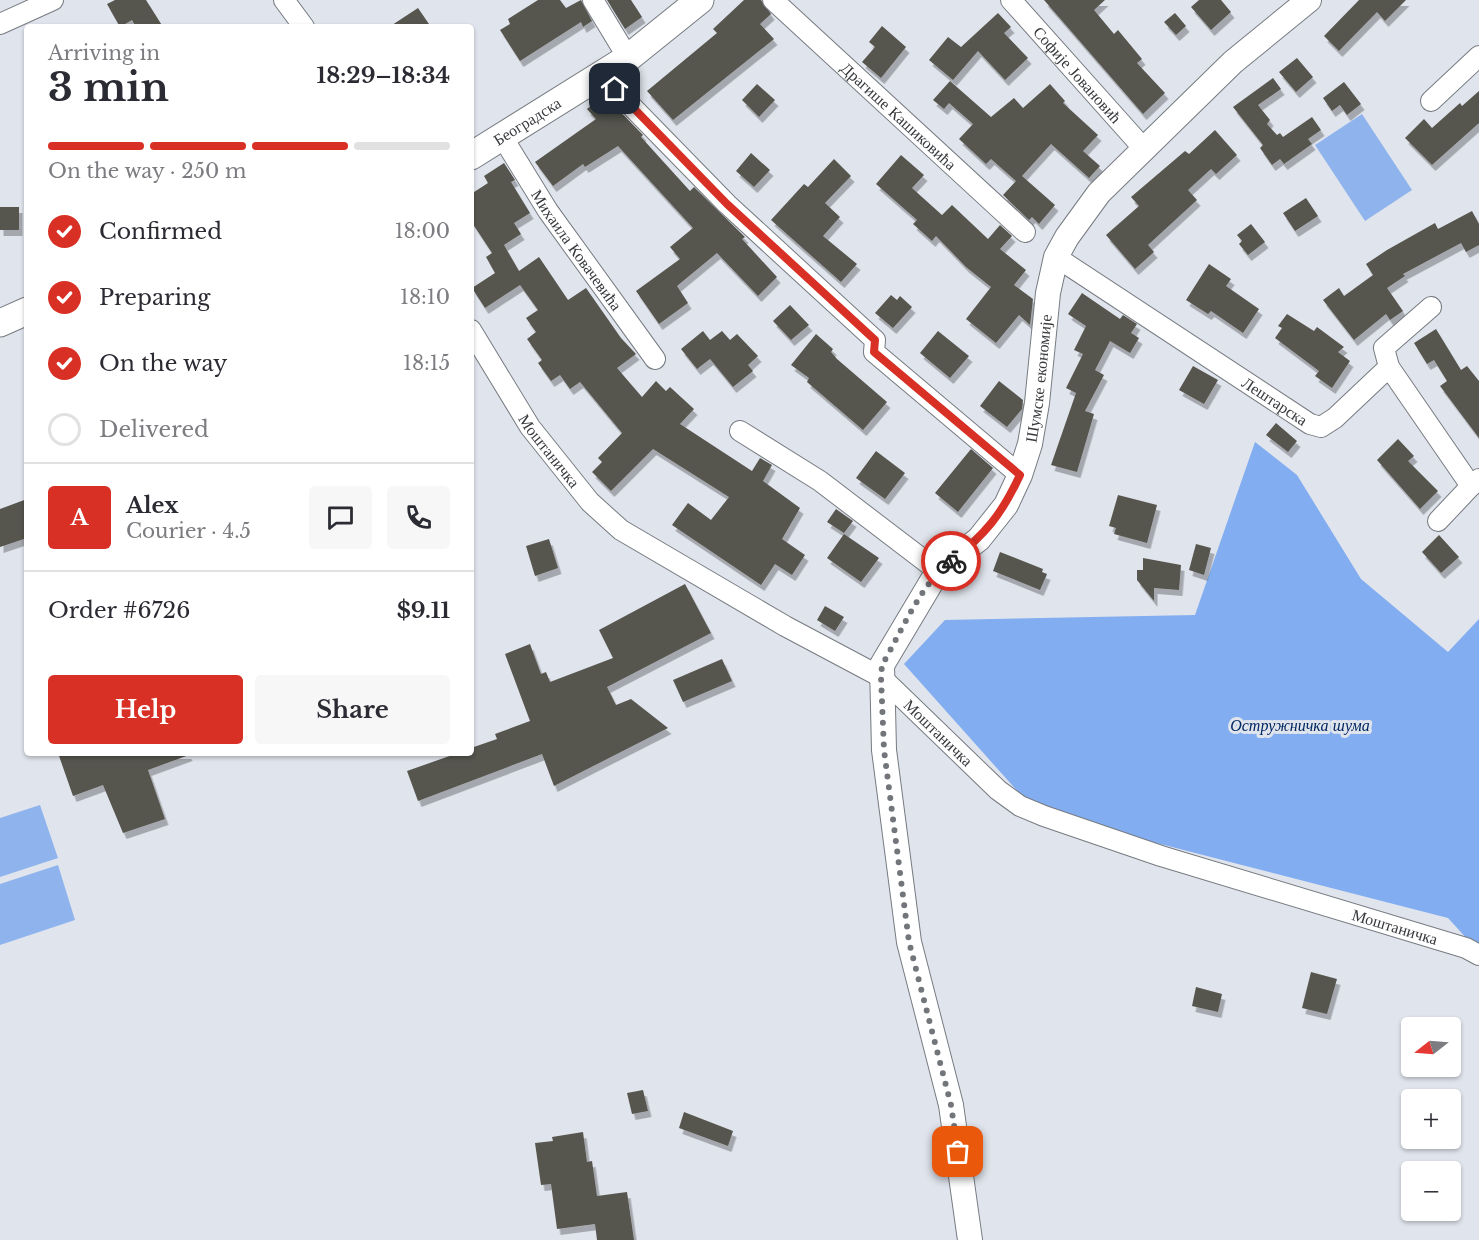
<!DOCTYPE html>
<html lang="en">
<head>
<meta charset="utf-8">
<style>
	:root { --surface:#fff; --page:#f7f7f7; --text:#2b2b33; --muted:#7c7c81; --line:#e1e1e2; --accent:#d93025 }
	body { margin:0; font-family:"Libre Baskerville",serif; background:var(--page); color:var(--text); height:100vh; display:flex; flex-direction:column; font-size:22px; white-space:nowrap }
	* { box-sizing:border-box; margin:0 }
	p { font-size:20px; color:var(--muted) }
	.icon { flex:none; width:33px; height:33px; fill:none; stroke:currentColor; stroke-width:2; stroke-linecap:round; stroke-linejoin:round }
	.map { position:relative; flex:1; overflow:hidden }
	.side { position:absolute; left:24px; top:24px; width:450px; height:732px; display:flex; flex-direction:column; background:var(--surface); border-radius:6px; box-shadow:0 2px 4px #0004 }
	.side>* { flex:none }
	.needle { width:39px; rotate:253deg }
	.buttons { position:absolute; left:1401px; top:1017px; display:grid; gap:12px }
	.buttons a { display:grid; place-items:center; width:60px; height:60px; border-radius:6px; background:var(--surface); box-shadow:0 2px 4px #0004; font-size:30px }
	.pin { position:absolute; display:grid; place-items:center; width:51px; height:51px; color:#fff; margin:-26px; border-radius:12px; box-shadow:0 3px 9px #0006 }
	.courier { position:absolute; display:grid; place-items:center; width:60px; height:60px; margin:-30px; border:4px solid #d93025; border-radius:50%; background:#fff; color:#222; box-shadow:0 2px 8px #0007 }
	.head em { font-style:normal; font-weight:700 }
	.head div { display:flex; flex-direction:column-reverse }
	.head { display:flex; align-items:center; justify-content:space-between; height:102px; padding:0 24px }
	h1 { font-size:39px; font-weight:700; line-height:45px }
	.bar { display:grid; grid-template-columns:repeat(4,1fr); gap:9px 6px; align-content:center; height:72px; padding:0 24px }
	.bar i { height:8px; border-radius:4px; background:var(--line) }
	.bar .on { background:var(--accent) }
	.bar p { grid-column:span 4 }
	.line { display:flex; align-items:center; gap:15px; padding:0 24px; border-top:2px solid var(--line) }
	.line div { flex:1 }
	.round { display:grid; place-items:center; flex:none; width:63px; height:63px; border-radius:6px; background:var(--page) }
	ol { padding:0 24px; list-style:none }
	li { display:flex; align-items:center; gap:18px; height:66px }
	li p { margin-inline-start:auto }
	li .icon { padding:6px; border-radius:50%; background:var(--accent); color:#fff; stroke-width:4 }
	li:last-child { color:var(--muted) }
	li i { width:33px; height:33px; border:3px solid var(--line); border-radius:50% }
	.cta { display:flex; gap:12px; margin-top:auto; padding:12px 24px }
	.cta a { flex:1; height:69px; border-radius:6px; background:var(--accent); color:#fff; font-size:24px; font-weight:700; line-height:69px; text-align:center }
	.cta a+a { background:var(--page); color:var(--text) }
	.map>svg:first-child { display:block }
	.green { fill:#8fb4ed }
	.forest { fill:#82adf1 }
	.building { fill:#57564f; filter:url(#shadow) }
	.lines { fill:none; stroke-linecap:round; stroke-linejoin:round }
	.minor-casing { stroke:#767b81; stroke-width:22 }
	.tertiary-casing { stroke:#767b81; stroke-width:26 }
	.secondary-casing { stroke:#767b81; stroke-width:29 }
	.minor { stroke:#fff; stroke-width:20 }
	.tertiary { stroke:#fff; stroke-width:24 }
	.secondary { stroke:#fff; stroke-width:27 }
	.done { stroke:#72757a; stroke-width:6; stroke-dasharray:0 10.8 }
	.route { stroke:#d93025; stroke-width:8 }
	.labels { text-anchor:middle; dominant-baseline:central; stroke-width:6; stroke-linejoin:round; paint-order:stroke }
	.street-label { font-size:16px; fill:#37393c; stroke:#e0e4ec }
	.park-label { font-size:16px; font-style:italic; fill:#002761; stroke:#e0e4ec }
</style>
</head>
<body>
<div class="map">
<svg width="1479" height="1240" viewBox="0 0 1479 1240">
	<defs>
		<filter id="shadow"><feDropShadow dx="3.5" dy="6" stdDeviation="0" flood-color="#0004"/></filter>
	</defs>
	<rect width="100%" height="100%" fill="#e0e4ec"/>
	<!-- green -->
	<path class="green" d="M1362,114L1412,190L1365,221L1315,145Z
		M40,805L58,858L0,877V818Z
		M58,865L75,920L0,945V884Z"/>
	<!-- forest -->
	<path class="forest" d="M1255,442L1297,475L1361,579L1448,652L1479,619V952L1448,918L1036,812L904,664L945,620L1195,615Z"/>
	<!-- building -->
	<path class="building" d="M115,0H146L163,27H136L132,20L120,27L107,4Z
		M538,0H560L566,8L581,0L592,21L583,27L581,22L520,61L500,30L510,24L508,19Z
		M607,0H631L642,17L625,29Z
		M744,0H761L771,14L760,24L774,39L673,120L647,91L717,33L713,29Z
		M1044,0H1105L1094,10L1114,34L1118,30L1142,59L1137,63L1165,93L1143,114Z
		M1199,0H1221L1231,12L1211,30L1191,7Z
		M1359,0H1406L1385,21L1377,12L1339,51L1324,36Z
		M418,8L431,27H389Z
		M998,13L1011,27L1004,33L1028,58L1005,80L978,51L953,80L929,60L948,37L961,47Z
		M1175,13L1186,26L1176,35L1164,22Z
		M882,26L906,47L881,78L862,62L875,47L869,42Z
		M1297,58L1313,77L1296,92L1279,72Z
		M1273,78L1281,89L1258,105L1270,120L1267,124L1277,135L1280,133L1283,137L1312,117L1321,130L1308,139L1312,144L1284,164L1280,159L1272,165L1260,148L1263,145L1233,107Z
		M950,81L991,117L1014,98L1023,108L1050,84L1065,101L1063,103L1098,135L1083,151L1100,166L1089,178L1051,144L1022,176L1055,205L1039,224L1032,217L1029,220L1003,195L1016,181L991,159L986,164L959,139L973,124L949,103L944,109L933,100Z
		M1344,82L1361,104L1347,115L1340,105L1332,111L1323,98Z
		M757,84L775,100L759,117L742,100Z
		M1479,91V123L1432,165L1405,138L1424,119L1432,128L1460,103L1462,106Z
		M604,95L643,135L641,137L690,191L694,187L745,237L742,239L777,277L758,296L717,253L677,286L688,303L659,324L636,291L680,259L670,247L693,228L618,146L585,167L583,164L553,186L535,162L596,119L587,109Z
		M1215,130L1237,155L1216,174L1211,169L1188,190L1197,200L1148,245L1154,252L1135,269L1106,235L1139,206L1131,197L1185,151L1189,154Z
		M751,153L770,170L754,187L736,171Z
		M901,155L924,175L912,188L942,215L952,205L988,239L1000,225L1012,236L1000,249L1026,270L1014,285L1033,299L1030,325L1019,315L996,343L966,319L991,287L966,267L936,236L932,241L913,224L917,220L876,184Z
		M834,159L851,176L825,203L840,217L823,236L857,264L841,282L771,220L804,184L808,187Z
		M504,163L515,180L511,182L530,213L514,223L521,234L504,245L519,271L539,257L568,300L586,288L621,338L636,354L617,368L642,397L656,381L666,391L670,387L694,409L680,424L752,471L760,458L772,465L763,481L800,508L782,539L805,555L792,575L775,564L761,585L672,525L688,503L711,520L729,497L653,449L611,491L592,472L602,462L598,458L622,433L580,382L570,389L560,375L551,381L538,363L542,360L527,339L536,332L526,318L538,310L520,285L485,308L472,288L495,273L486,257L492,253L471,221V194L488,183L484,176Z
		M1306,198L1318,216L1295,231L1283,213Z
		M0,207H19V230H0Z
		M1472,211L1479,224V245L1466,252L1461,243L1403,274L1405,276L1387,288L1403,311L1390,320L1386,314L1354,340L1323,300L1339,288L1344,296L1373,275L1366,264L1387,250L1435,223L1438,229Z
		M1251,224L1265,242L1248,255L1239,244L1242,241L1237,235Z
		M1209,264L1231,279L1226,286L1259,309L1243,333L1211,311L1208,314L1186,300Z
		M1082,293L1120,319L1123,315L1137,324L1131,333L1139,338L1130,353L1110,341L1095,370L1104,375L1085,411L1094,414L1077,472L1051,465L1076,393L1066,388L1083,354L1074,350L1086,326L1068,314Z
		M891,295L897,300L900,296L912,307L893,328L875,313Z
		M790,305L809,325L791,340L773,321Z
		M1287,314L1314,331L1317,327L1344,347L1338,352L1350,361L1332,388L1315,376L1319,371L1275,338L1282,328L1278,326Z
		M1436,329L1461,370L1467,366L1479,381V438L1440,386L1447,381L1434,360L1427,364L1414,343Z
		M703,331L710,340L722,331L730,340L737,334L758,356L748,365L753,371L733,387L710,359L697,369L681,349Z
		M938,331L969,356L950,378L920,353Z
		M816,334L833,349L831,352L837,359L887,402L863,430L807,382L809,378L791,365Z
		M1193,366L1218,380L1204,404L1179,390Z
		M999,381L1023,400L1022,409L1007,427L980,406Z
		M1276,423L1297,441L1288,452L1266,435Z
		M1398,439L1414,456L1408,461L1438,491L1420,509L1377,460Z
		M971,449L993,468L958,512L935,493Z
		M876,451L905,473L885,499L856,478Z
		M1118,495L1157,505L1147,543L1114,534L1116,528L1109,526Z
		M27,499V538L0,547V509Z
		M836,509L853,521L844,533L827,522Z
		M844,534L879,558L861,582L827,558Z
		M1439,535L1459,557L1441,573L1422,552Z
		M549,539L558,568L535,576L526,546Z
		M1196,544L1211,548L1204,575L1189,570Z
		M1000,552L1043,569L1042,572L1047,574L1040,590L993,571Z
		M1143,558L1181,565L1179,590L1154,588V601L1137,580V570H1143Z
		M685,584L711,633L607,687L616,705L631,699L668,728L554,786L542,754L418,801L407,771L458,753H471V748L497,739L495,734L530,721L505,654L530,644L541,674L546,672L550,682L613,658L599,630Z
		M825,606L844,617L835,631L817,620Z
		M722,659L732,681L683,702L673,680Z
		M58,753H188L189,755L148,770L165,819L123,833L103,785L73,796Z
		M1311,972L1337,979L1327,1014L1302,1008Z
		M1196,987L1222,994L1218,1012L1192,1006Z
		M643,1090L648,1111L632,1114L627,1093Z
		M684,1112L733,1131L728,1146L679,1128Z
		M583,1132L587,1162L592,1161L597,1196L627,1192L634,1240H597L595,1224L557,1229L551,1184L541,1185L535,1143L553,1141L552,1137Z"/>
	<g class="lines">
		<defs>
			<g id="minor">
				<path d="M284,0L304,27"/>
				<path d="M593,0L628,58"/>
				<path id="s1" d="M773,0L1025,232"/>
				<path id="s2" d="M1011,0L1145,150"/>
				<path d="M0,24L53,0"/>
				<path d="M601,75L727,204L875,340L874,352L1020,475"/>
				<path d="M1431,101L1479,56"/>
				<path id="s3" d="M503,138L548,211L655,359"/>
				<path id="s4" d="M1056,257L1310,424L1321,427L1335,418L1389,367L1471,486L1479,479"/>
				<path id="s5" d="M471,330L530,427L590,502L621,530L785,626L881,677L998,790L1020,806L1044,816L1161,856L1466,948L1479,955"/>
				<path d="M1389,367L1384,348L1431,307"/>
				<path d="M740,431L820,481L938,571"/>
				<path d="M1438,521L1471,486"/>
			</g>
			<g id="tertiary">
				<path id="s6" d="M970,1240L951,1105L909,942L884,750L882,665L938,571L979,539L1006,505L1020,475L1030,444L1037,403L1048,293L1056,257L1067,237L1099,193L1233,62L1309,0"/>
			</g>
			<g id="secondary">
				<path id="s7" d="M471,156L628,58L700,0"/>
				<path d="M0,323L27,311"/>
			</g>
		</defs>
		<!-- minor casing -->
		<use href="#minor" class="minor-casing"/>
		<!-- tertiary casing -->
		<use href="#tertiary" class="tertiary-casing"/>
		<!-- secondary casing -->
		<use href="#secondary" class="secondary-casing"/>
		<!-- minor -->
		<use href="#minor" class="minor"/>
		<!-- tertiary -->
		<use href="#tertiary" class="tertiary"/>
		<!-- secondary -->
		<use href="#secondary" class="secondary"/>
	</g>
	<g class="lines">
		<!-- done -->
		<path class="done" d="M951,561C920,585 902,631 882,665L881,677L884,750L909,942L951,1105L958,1152"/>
		<!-- route -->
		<path class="route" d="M615,89L727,204L875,340L874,352L1020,475C1002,514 985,535 951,561"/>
	</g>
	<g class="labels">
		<!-- street labels -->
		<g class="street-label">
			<text stroke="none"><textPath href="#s2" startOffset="100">Софије Јовановић</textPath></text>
			<text stroke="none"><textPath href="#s1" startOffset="171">Драгише Кашиковића</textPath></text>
			<text stroke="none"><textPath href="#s7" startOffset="66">Београдска</textPath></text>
			<text stroke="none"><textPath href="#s3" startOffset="134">Михаила Ковачевића</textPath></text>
			<text stroke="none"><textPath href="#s6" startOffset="920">Шумске економије</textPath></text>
			<text stroke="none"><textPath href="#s4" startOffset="262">Лештарска</textPath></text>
			<text stroke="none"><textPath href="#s5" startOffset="144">Моштаничка</textPath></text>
			<text stroke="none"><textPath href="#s5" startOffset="630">Моштаничка</textPath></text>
			<text stroke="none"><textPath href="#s5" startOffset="1134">Моштаничка</textPath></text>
		</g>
		<!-- park labels -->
		<g class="park-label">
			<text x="1300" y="725">Остружничка шума</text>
		</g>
	</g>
</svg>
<div class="buttons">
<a><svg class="needle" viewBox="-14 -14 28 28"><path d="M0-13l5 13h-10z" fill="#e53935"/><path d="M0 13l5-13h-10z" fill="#7c7c81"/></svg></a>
<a>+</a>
<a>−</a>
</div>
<div class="pin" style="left:958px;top:1152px;background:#ea580c"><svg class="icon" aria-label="bag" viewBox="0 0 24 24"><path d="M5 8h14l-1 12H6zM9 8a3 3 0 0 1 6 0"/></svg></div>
<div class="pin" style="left:615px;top:89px;background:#1f2937"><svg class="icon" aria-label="home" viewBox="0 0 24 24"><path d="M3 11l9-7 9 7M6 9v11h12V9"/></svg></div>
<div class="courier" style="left:951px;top:561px"><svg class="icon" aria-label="bike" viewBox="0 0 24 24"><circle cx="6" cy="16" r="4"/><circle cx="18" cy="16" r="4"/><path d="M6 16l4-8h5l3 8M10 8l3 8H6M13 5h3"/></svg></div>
<section class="side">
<div class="head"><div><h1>3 min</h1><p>Arriving in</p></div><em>18:29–18:34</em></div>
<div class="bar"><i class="on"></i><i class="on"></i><i class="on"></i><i></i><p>On the way · 250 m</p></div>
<ol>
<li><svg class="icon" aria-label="check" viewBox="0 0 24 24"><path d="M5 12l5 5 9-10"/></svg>Confirmed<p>18:00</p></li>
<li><svg class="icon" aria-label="check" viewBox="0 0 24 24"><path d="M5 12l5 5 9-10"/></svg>Preparing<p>18:10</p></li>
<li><svg class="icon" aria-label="check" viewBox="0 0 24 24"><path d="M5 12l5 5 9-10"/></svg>On the way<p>18:15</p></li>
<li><i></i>Delivered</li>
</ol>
<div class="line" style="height:108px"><b class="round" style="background:var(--accent);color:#fff">A</b><div><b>Alex</b><p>Courier · 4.5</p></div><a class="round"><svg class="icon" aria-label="chat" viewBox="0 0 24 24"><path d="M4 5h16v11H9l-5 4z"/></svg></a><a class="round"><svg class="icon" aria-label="phone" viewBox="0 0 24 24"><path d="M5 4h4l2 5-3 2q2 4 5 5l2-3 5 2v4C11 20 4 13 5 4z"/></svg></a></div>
<div class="line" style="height:78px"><div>Order #6726</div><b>$9.11</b></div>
<div class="cta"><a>Help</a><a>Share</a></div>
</section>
</div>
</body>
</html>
